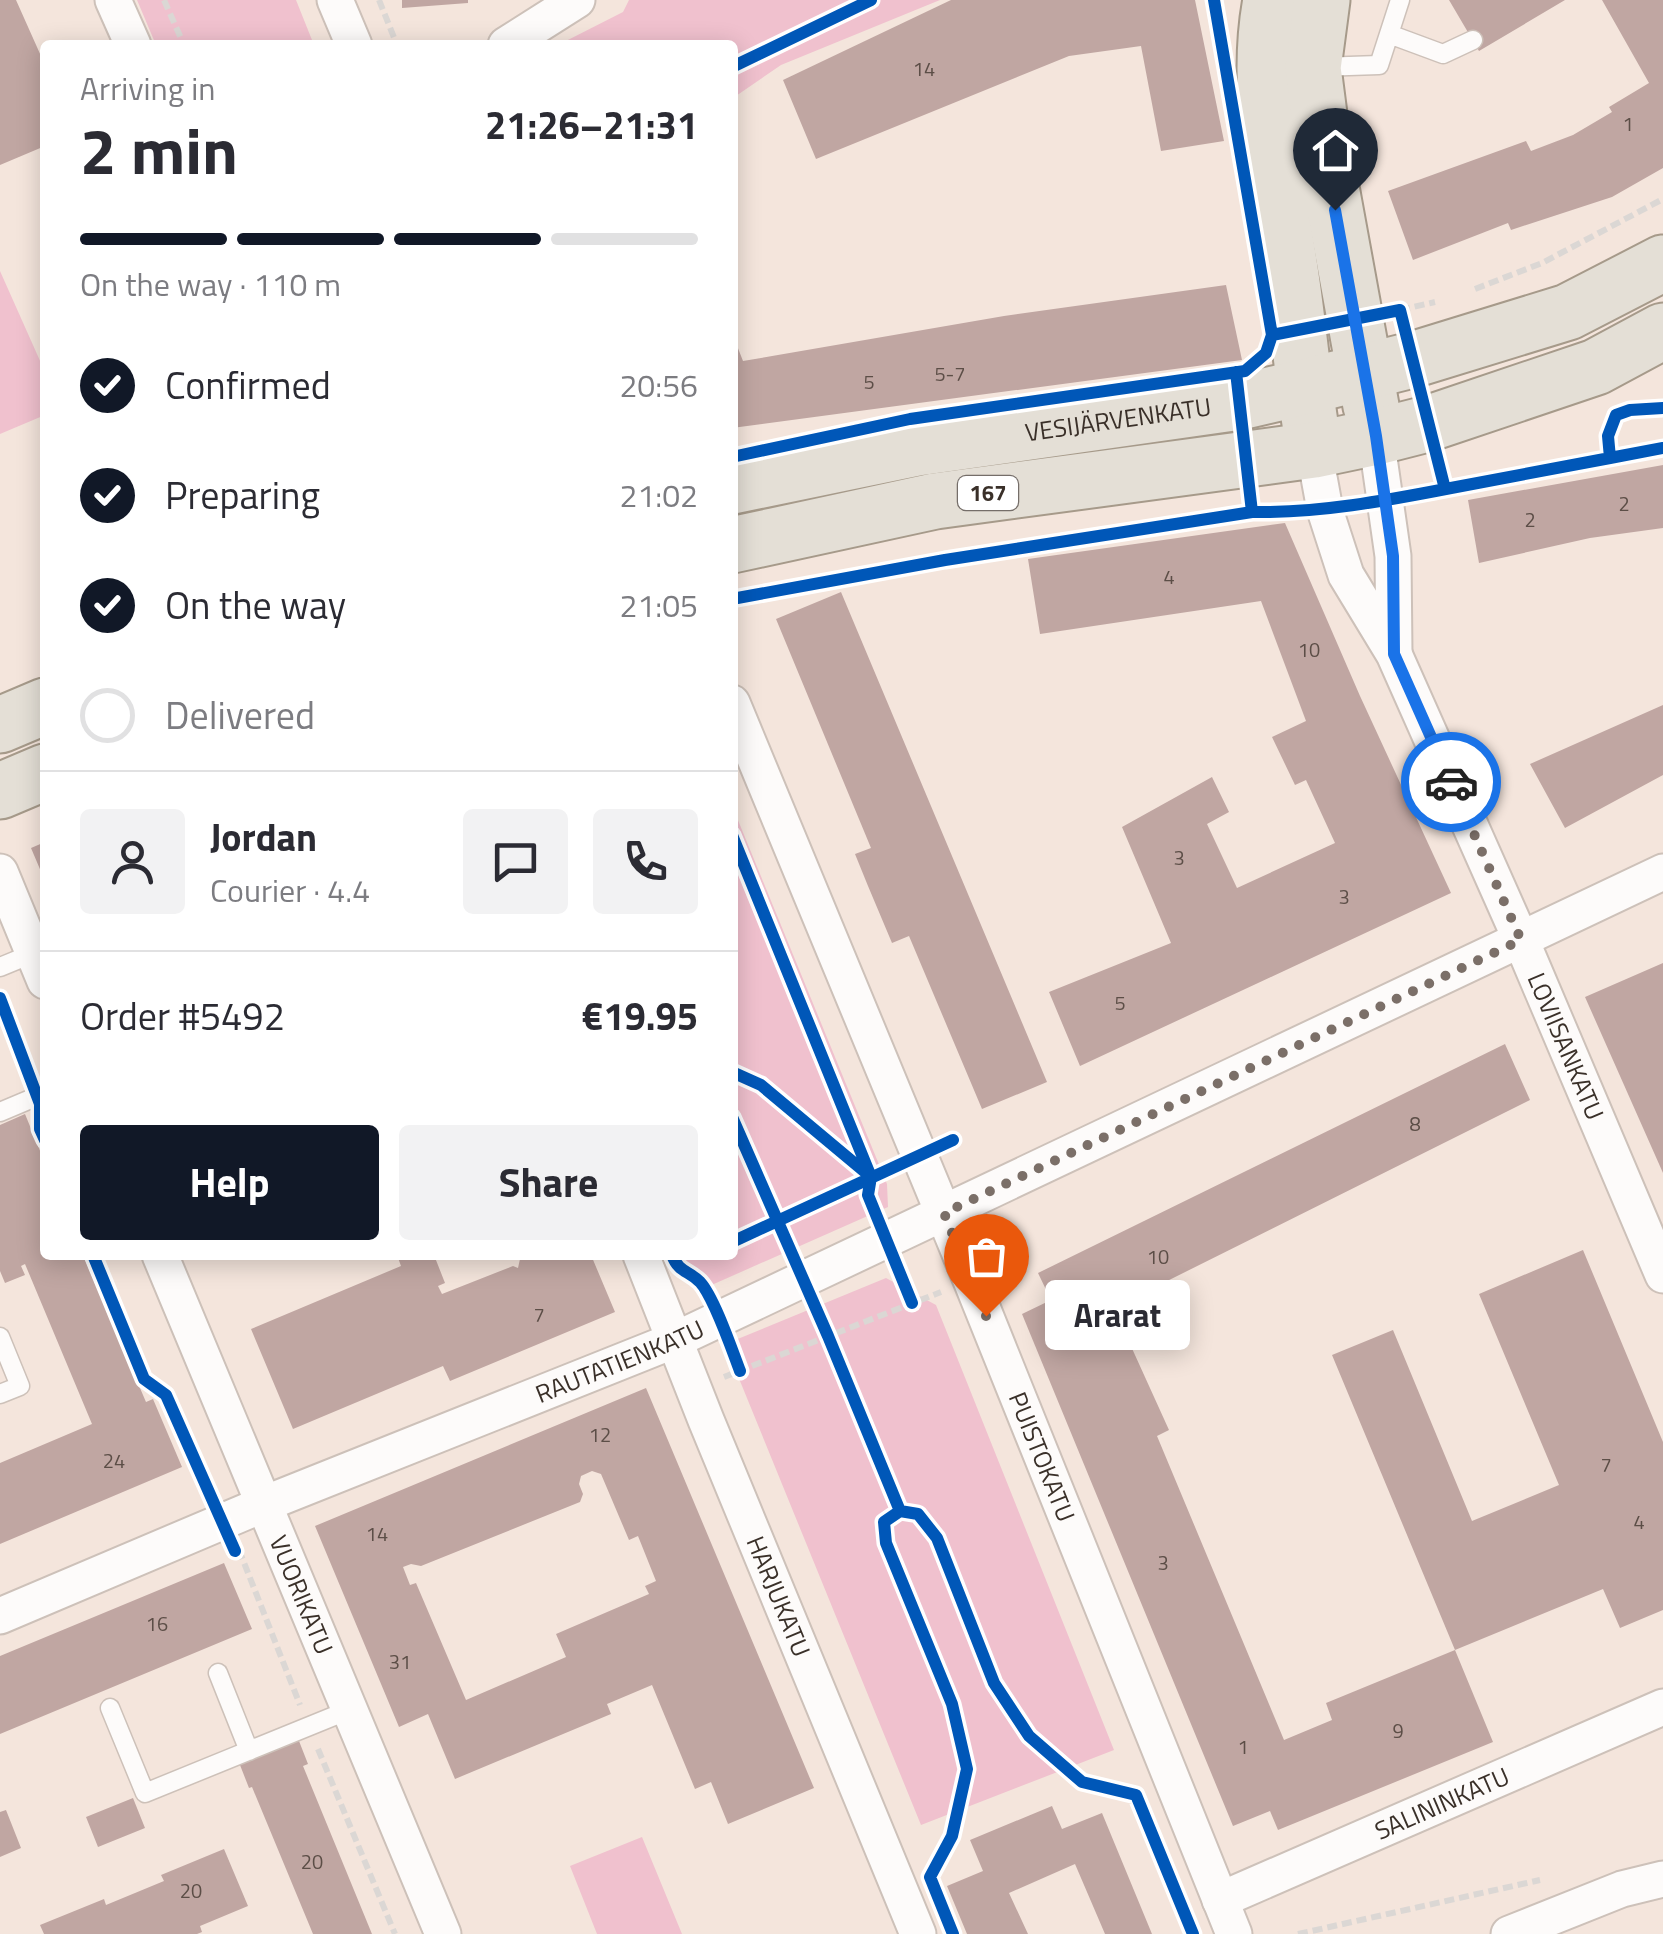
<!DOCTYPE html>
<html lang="en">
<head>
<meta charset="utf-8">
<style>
	:root { --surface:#fff; --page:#f2f2f3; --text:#2b2b33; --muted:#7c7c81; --line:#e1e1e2; --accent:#111827 }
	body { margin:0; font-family:"Titillium Web",sans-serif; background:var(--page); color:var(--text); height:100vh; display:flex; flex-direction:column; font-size:38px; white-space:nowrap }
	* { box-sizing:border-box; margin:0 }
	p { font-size:32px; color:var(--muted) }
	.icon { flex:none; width:55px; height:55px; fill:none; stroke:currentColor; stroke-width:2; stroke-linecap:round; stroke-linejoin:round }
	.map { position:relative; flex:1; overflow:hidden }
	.side { position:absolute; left:40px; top:40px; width:698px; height:1220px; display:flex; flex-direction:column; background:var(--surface); border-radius:10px; box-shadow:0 5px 25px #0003 }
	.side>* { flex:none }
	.pin { position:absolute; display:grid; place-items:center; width:85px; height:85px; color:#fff; margin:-102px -42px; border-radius:50% 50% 50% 0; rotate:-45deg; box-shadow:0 0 10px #0007 }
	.pin .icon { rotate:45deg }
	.courier { position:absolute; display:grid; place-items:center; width:100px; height:100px; margin:-50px; border:8px solid #1a73e8; border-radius:50%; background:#fff; color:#222; box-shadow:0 2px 12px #0007 }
	.bubble { position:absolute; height:70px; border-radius:10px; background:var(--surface); box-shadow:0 5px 25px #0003; font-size:32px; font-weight:700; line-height:70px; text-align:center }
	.overview em { font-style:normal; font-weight:700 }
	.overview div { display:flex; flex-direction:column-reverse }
	.overview { display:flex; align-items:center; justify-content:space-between; height:170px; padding:0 40px }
	h1 { font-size:65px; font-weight:700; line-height:75px }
	.bar { display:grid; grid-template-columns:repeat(4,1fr); gap:15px 10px; align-content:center; height:120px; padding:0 40px }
	.bar i { height:12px; border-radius:8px; background:var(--line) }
	.bar .active { background:var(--accent) }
	.bar p { grid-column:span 4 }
	.line { display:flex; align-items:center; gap:25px; padding:0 40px; border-top:2px solid var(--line) }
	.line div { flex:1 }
	.round { display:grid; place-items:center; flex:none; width:105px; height:105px; border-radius:10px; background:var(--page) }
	ol { padding:0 40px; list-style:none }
	li { display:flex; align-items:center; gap:30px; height:110px }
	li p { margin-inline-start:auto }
	li .icon { padding:10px; border-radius:50%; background:var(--accent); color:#fff; stroke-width:4 }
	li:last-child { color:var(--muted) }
	li i { width:55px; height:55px; border:5px solid var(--line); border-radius:50% }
	.cta { display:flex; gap:20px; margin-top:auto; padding:20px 40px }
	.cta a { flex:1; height:115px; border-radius:10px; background:var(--accent); color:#fff; font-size:40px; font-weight:700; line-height:115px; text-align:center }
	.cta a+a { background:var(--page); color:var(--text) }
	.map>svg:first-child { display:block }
	.green { fill:#f0c1ce }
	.building { fill:#c0a6a2; fill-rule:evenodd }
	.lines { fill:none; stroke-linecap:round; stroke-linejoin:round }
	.service-casing { stroke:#cdc1b9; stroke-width:21 }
	.minor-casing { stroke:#cdc1b9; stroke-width:39 }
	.primary-casing { stroke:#a69a8a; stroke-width:59 }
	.path { stroke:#dbd7d4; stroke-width:6; stroke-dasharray:10 5; stroke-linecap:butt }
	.service { stroke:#fdfbfa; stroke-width:18 }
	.minor { stroke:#fdfbfa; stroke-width:35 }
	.primary { stroke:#e4dfd6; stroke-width:55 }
	.cycleway-casing { stroke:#fff; stroke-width:19 }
	.cycleway { stroke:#0057b8; stroke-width:12 }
	.done { stroke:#7b6f68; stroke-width:10; stroke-dasharray:0 18 }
	.route { stroke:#1a73e8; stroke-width:12 }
	.labels { text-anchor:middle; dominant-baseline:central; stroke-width:10; stroke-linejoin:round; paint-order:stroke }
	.number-label { font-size:20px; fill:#5c4e47 }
	.shield { fill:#fff; stroke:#756e69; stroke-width:2.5 }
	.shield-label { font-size:22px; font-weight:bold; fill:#3a3029 }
	.street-label { font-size:25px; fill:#3a3029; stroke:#fff }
</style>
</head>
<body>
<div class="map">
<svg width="1663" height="1934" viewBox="0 0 1663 1934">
	<rect width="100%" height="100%" fill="#f4e5dc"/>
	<!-- green -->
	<path class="green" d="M137,0H296L314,45H156Z
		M629,0H940L781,65L733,98L732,45H558L623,12Z
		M0,271L45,372V415L0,434Z
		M733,808L887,1184L888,1207L698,1291L684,1255H732Z
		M886,1278L936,1305L1114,1750L921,1825L740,1381L723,1345Z
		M642,1837L682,1934H597L570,1866Z"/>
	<!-- building -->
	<path class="building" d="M0,0H16L45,65V146L0,165Z
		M402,0H468V3L402,8Z
		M951,0H1195L1224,141L1161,151L1141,46L1069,56L816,159L783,80Z
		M1449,0H1565L1479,51Z
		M1602,0H1663V168L1612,197L1511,230L1508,223L1413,260L1388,191L1526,141L1531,151L1573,135L1612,112L1609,107L1649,83Z
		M1226,285L1242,360L732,428V333L743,361L1004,316Z
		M1663,465V528L1590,538L1479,563L1468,500Z
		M1285,523L1360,696L1451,893L1080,1066L1049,992L1171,943L1122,827L1212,777L1229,812L1207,824L1237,888L1335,843L1306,780L1295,785L1272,737L1306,721L1261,601L1040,634L1028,559Z
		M841,592L1047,1082L982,1109L909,936L892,943L868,886L855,854L871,848L776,619Z
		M1663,705V775L1565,828L1530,764Z
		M45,842V881L31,848Z
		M1663,963V1173L1585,997Z
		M1505,1044L1530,1100L1099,1315L1106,1329L1125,1333L1169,1430L1157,1436L1284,1740L1332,1720L1326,1703L1455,1650L1493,1742L1278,1830L1270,1811L1233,1826L1022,1314L1051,1300L1038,1273Z
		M25,1114L45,1163V1255H83L146,1402L153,1399L182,1467L0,1544V1463L92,1424L25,1264L21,1266L25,1275L5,1283L0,1271V1125Z
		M1583,1250L1663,1442V1610L1620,1628L1603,1589L1455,1650L1332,1355L1393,1330L1472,1521L1559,1485L1479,1294Z
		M397,1255H434L445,1283L438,1286L442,1294L513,1266L518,1268L520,1259L507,1257L508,1255H591L615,1312L450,1381L443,1366L293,1429L251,1329L401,1266Z
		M646,1388L814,1788L728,1824L711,1782L695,1789L652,1685L607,1704L611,1714L455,1779L428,1714L399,1727L315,1526ZM592,1471L601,1474L629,1540L638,1536L656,1581L645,1586L649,1594L556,1634L566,1657L466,1700L416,1583L410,1585L403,1567L411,1564L421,1566L580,1502L583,1494L579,1484L581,1476Z
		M224,1563L252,1629L0,1734V1656Z
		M299,1741L308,1764L303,1766L372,1934H313L252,1787L249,1788L240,1765Z
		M133,1798L145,1828L98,1847L86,1817Z
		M1052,1806L1062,1829L1102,1813L1152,1934H1105L1075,1864L1009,1893L1028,1934H967L947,1886L983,1871L970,1840Z
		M6,1810L21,1848L0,1857V1812Z
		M224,1849L248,1906L200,1926L202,1932L197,1934H44L40,1925L104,1899L106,1905L164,1881L161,1875Z"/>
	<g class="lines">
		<defs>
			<path id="service" d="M1389,34L1443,54L1473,40
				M1319,67L1379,65L1400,0
				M0,967L34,953
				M0,1112L45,1093
				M0,1337L20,1386L0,1394
				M218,1673L249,1751
				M110,1708L145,1793L349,1710"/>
			<g id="minor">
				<path d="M113,0L133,45"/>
				<path d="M335,0L354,45"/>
				<path d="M506,45L577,0"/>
				<path d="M1376,437L1393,556L1394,653"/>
				<path id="s1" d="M1314,450L1325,510L1346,575L1394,654L1521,940L1663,1275"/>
				<path id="s2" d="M732,703L971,1280L1234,1934"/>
				<path d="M0,872L45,981"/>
				<path id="s3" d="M160,1255L443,1934"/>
				<path id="s4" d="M641,1255L706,1420L918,1934"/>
				<path id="s5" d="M0,1616L264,1504L675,1340L1663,872"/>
				<path id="s6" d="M1220,1900L1663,1707"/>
				<path d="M1509,1934L1622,1889L1663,1879"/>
			</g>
			<g id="primary">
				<path d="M1271,0C1254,89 1277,181 1290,269C1298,321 1302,372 1310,423"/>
				<path d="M1322,0L1313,68L1322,138L1371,406"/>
				<path id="s7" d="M732,486L917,448L1240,402L1304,387L1412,360L1568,312L1663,263"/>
				<path d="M732,545L935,501L1314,450L1376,437L1427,424L1596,367L1663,331"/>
				<path d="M0,725L45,706"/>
				<path d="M0,791L45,772"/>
			</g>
		</defs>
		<!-- service casing -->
		<use href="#service" class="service-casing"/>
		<!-- minor casing -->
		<use href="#minor" class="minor-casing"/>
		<!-- primary casing -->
		<use href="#primary" class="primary-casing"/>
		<!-- path -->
		<path class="path" d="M164,0L184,45
			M379,0L397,45
			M1475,289L1542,263L1663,199
			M1400,310L1435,302
			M0,998L28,1072
			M40,1122L45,1140
			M93,1255L144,1379L166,1395L208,1489
			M724,1377L941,1292
			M236,1552L241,1555L300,1705
			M318,1749L395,1934
			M1298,1934L1540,1880"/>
		<!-- service -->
		<use href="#service" class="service"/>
		<!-- minor -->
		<use href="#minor" class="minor"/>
		<!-- primary -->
		<use href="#primary" class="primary"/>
		<defs>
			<path id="cycleway" d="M732,67L871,0
				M1272,335L1400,310L1445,489
				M1236,372L1252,512
				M1663,408L1630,410L1616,415L1608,436L1610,458L1663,448
				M732,457L910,419L1245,371L1266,353L1272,335L1214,0
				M732,599L945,560L1252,512C1320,513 1384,501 1451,488C1504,478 1557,468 1610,458
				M732,835L871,1177
				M0,998L40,1104V1129L45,1140
				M732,1072L761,1085L871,1177L868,1195L912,1303
				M732,1117L828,1336L900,1511
				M732,1242L953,1140
				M93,1255L144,1379L166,1395L235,1551
				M672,1255C679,1273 688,1270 700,1282C714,1297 732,1350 740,1371
				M953,1934L930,1877L952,1836L967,1769L952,1704L886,1543L884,1522L900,1511L918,1514L937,1538L994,1683L1029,1736L1082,1782L1136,1795L1193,1934"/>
		</defs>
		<!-- cycleway casing -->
		<use href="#cycleway" class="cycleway-casing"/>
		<!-- cycleway -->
		<use href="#cycleway" class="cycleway"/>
	</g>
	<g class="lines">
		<!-- done -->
		<path class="done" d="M986,1316L944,1213L1521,940L1451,782"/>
		<!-- route -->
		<path class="route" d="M1335,210L1376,436L1393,556L1394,654L1451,782"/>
	</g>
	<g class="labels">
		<!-- number labels -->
		<g class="number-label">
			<text x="924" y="68">14</text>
			<text x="1628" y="123">1</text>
			<text x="950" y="373">5-7</text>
			<text x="869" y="381">5</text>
			<text x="1624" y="503">2</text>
			<text x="1530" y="519">2</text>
			<text x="1169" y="576">4</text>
			<text x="1309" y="649">10</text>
			<text x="1179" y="857">3</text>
			<text x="1344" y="896">3</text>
			<text x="1120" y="1002">5</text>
			<text x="1415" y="1123">8</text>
			<text x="1158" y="1256">10</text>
			<text x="539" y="1314">7</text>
			<text x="600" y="1434">12</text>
			<text x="114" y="1460">24</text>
			<text x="1606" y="1464">7</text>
			<text x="1639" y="1521">4</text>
			<text x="377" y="1533">14</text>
			<text x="1163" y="1562">3</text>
			<text x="157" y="1623">16</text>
			<text x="400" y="1661">31</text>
			<text x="1398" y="1730">9</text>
			<text x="1243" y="1746">1</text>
			<text x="312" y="1861">20</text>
			<text x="191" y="1890">20</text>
		</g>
		<!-- shield labels -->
		<rect class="shield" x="958" y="476" width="60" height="34" rx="8"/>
		<g class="shield-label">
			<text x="988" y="493">167</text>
		</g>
		<!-- street labels -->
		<g class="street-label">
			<text stroke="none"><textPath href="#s7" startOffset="392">VESIJÄRVENKATU</textPath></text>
			<text stroke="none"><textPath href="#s1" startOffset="650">LOVIISANKATU</textPath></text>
			<text stroke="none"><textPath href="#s5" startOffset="670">RAUTATIENKATU</textPath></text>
			<text stroke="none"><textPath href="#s2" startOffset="815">PUISTOKATU</textPath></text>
			<text stroke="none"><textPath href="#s3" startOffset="368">VUORIKATU</textPath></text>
			<text stroke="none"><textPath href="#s4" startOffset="368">HARJUKATU</textPath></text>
			<text stroke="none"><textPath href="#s6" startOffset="242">SALININKATU</textPath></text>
		</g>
	</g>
</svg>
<div class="pin" style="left:986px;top:1316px;background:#ea580c"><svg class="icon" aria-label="bag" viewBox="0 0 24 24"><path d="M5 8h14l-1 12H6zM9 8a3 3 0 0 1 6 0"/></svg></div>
<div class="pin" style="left:1335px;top:210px;background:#1f2937"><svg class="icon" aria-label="home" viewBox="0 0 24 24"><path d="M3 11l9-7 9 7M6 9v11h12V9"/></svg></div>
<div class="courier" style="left:1451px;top:782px"><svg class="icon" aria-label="car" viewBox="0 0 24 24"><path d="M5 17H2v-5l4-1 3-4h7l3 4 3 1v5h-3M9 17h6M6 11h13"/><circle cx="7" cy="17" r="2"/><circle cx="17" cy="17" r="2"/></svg></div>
<div class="bubble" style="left:1045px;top:1280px;width:145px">Ararat</div>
<section class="side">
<div class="overview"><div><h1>2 min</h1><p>Arriving in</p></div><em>21:26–21:31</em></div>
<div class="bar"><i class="active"></i><i class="active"></i><i class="active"></i><i></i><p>On the way · 110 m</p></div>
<ol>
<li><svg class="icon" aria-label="check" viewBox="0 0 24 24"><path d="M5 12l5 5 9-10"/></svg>Confirmed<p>20:56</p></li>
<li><svg class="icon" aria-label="check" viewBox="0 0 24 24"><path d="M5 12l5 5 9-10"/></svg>Preparing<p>21:02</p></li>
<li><svg class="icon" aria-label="check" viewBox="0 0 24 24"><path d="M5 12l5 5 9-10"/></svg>On the way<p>21:05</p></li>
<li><i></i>Delivered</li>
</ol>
<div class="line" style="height:180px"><a class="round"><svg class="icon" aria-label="person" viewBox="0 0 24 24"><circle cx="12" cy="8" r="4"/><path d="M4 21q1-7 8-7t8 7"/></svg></a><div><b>Jordan</b><p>Courier · 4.4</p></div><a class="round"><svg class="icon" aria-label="chat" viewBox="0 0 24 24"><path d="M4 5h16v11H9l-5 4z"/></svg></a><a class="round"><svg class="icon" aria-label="phone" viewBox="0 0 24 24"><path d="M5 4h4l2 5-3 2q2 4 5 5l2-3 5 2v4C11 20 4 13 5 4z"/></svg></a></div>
<div class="line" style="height:130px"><div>Order #5492</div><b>€19.95</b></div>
<div class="cta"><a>Help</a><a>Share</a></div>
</section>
</div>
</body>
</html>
